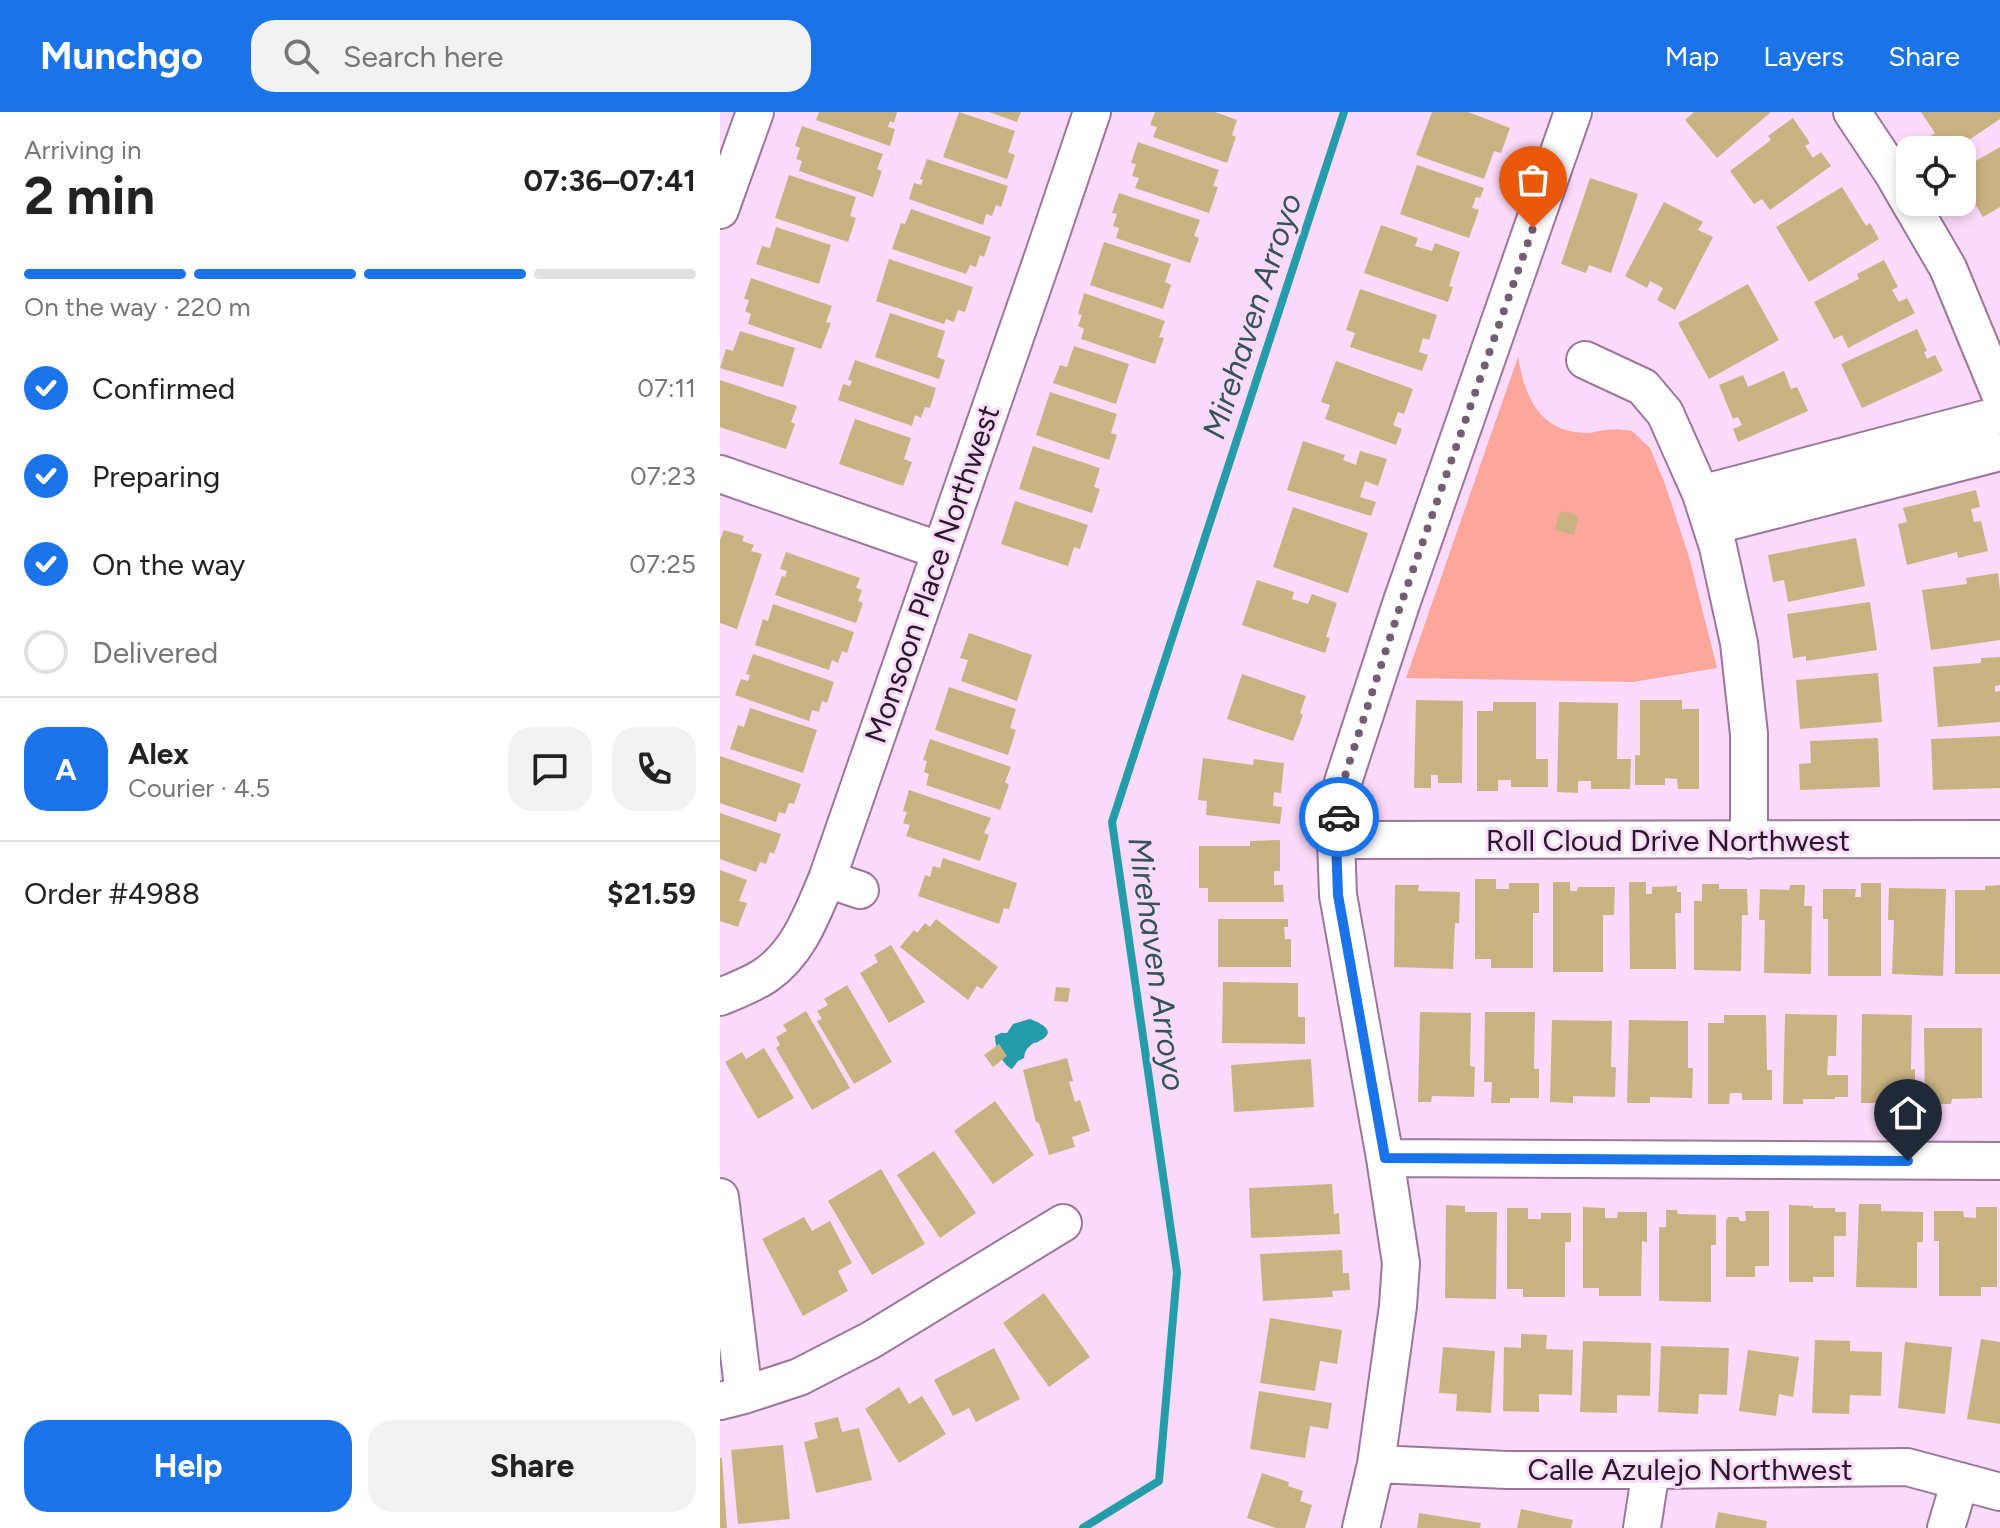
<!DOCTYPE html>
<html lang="en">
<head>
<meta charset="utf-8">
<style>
	:root { --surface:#fff; --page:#f2f2f2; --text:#222; --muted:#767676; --line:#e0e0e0; --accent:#1a73e8 }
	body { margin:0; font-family:Figtree,sans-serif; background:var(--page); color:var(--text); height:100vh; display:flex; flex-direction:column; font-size:30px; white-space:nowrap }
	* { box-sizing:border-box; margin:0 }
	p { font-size:26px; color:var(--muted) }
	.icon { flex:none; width:44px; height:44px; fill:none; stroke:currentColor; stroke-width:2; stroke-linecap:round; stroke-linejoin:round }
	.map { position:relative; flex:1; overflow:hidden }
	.panel { display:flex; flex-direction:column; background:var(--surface); width:720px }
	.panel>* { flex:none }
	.controls { position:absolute; left:1176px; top:24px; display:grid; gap:16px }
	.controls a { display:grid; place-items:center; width:80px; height:80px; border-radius:16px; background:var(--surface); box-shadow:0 4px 12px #0003; font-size:40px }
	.pin { position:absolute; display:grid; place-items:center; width:68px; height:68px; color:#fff; margin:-82px -34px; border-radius:50% 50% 50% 0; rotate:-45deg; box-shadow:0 0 8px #0007 }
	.pin .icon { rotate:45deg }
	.courier { position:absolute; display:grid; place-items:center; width:80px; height:80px; margin:-40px; border:6px solid #1a73e8; border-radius:50%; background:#fff; color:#222; box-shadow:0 2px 10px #0007 }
	.headline em { font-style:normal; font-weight:700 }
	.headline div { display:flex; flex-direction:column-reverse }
	.headline { display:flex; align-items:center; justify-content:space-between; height:136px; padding:0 24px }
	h1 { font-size:52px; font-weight:700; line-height:60px }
	.bar { display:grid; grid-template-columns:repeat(4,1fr); gap:12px 8px; align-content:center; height:96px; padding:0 24px }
	.bar i { height:10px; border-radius:6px; background:var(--line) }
	.bar .selected { background:var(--accent) }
	.bar p { grid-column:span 4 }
	.line { display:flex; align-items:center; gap:20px; padding:0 24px; border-top:2px solid var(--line) }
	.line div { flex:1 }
	.round { display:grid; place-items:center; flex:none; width:84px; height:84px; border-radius:24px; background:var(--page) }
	ol { padding:0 24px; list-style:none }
	li { display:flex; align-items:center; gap:24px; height:88px }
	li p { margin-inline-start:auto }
	li .icon { padding:8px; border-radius:50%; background:var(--accent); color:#fff; stroke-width:4 }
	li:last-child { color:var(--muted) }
	li i { width:44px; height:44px; border:4px solid var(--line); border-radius:50% }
	.primary-button { display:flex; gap:16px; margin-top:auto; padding:16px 24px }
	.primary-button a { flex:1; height:92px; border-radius:24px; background:var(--accent); color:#fff; font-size:32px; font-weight:700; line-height:92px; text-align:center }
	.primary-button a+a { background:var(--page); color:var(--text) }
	header { display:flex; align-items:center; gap:48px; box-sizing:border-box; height:112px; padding:0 40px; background:var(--accent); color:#fff }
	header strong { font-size:38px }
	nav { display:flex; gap:44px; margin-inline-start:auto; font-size:28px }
	.search { width:560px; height:72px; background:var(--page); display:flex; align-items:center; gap:20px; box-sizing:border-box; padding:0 28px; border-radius:24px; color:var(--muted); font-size:30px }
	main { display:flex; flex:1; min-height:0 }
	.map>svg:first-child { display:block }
	.green { fill:#fda69c }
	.water { fill:#249caa }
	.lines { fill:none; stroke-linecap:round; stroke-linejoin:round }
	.stream { stroke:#249caa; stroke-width:8 }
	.building { fill:#cab382 }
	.minor-casing { stroke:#9c769b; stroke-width:40 }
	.minor { stroke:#fff; stroke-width:36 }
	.done { stroke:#725d72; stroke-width:8; stroke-dasharray:0 14.4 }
	.route { stroke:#1a73e8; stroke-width:10 }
	.labels { text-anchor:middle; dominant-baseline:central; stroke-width:6; stroke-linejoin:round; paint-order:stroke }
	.street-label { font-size:30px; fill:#281928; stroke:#fcdafb }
	.water-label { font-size:32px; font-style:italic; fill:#335459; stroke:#fcdafb }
</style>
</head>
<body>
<header>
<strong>Munchgo</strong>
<div class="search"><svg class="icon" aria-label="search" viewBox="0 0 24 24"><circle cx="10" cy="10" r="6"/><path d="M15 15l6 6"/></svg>Search here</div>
<nav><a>Map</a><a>Layers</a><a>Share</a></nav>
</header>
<main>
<section class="panel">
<div class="headline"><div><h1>2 min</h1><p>Arriving in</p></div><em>07:36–07:41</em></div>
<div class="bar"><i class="selected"></i><i class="selected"></i><i class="selected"></i><i></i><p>On the way · 220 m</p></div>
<ol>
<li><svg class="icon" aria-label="check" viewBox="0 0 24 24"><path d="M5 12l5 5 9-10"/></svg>Confirmed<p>07:11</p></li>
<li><svg class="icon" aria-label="check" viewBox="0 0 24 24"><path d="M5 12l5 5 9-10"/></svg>Preparing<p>07:23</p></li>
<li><svg class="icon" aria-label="check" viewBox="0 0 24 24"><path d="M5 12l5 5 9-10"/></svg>On the way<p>07:25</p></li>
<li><i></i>Delivered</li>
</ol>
<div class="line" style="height:144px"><b class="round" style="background:var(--accent);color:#fff">A</b><div><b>Alex</b><p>Courier · 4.5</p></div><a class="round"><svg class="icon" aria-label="chat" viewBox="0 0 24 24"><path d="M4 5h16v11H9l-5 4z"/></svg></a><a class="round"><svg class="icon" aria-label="phone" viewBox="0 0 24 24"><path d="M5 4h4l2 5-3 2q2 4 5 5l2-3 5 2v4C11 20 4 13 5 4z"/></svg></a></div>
<div class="line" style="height:104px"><div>Order #4988</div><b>$21.59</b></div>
<div class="primary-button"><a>Help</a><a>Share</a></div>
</section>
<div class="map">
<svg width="1280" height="1416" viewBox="0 0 1280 1416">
	<rect width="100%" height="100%" fill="#fcdafb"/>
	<!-- green -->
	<path class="green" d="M798,245C805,286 820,321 868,321C874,321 880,318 887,318C895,317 904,318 912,319L930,336L945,372L969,445L997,556L913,570L686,566Z"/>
	<!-- water -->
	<path class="water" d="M310,907C319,910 338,919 321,928C314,933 316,928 310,934C305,938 305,941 304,946L298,949L292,957C282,952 275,936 275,924L281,921H287L293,912Z"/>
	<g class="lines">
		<!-- stream -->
		<path class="stream" d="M363,1416L439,1369L457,1160L392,710L624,0"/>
	</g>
	<!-- building -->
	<path class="building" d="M99,0H177L174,11L170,9L168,15L175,17L170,34L96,8Z
		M239,0L295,19L288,40L295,43L287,67L223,45Z
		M269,0H301L297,10Z
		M435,0H495L517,8L512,23L516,25L507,51L433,25L437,15L430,13Z
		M712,0H748L790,16L781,41L774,39L764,67L696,43Z
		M974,0H1051L997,46L965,8Z
		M1201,0H1280V7L1234,38H1218L1209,25L1215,21Z
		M1073,6L1090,31L1085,34L1093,46L1101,40L1111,54L1050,98L1042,87L1034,92L1010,59L1051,28L1048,24Z
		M82,14L163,42L157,57L162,59L153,85L79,59L82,49L76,47L80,36L75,34Z
		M418,30L499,58L493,74L498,75L489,101L415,76L419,66L412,64L416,52L411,51Z
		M1280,35V95L1263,105L1246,77L1251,74L1242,57Z
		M207,47L288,74L281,95L276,93L272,104L266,102L263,113L189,87L194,71L201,73L203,68L200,67Z
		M697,53L764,76L760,86L756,85L752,96L759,98L749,126L680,102Z
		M69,63L136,85L130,104L136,106L128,130L55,106Z
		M870,66L918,82L891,161L869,153L866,161L841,152Z
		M1122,75L1146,114L1150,111L1159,127L1089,170L1056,115Z
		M399,81L480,108L474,124L479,126L470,151L396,126L399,116L393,114L397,102L392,101Z
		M944,90L983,110L978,118L993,125L955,198L937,188L943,176L930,169L927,176L905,164Z
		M191,97L271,125L264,145L260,143L256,155L250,153L246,162L172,137L181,111L185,112Z
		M661,113L698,126L695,134L712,139L715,131L740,140L729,174L733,175L728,190L644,161Z
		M56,115L111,133L99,172L36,152L42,134L50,136Z
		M384,130L451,152L445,170L451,173L443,197L370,173Z
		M169,147L253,175L245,200L238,198L234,210L226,207L224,212L156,189Z
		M1164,148L1178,175L1172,178L1179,190L1187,186L1195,201L1128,236L1122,223L1114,227L1094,190L1139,167L1137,162Z
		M31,166L112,194L106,210L111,211L101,237L28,212L31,202L25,199L29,188L24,187Z
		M1028,172L1059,228L989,267L958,211Z
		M640,177L717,203L709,228L703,226L699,240L708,243L702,259L630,235L635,221L626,218Z
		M364,181L445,209L439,225L444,226L435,252L361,227L364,217L358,214L362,203L358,202Z
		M170,201L225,219L217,245L225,248L219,267L155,245Z
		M1197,217L1207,239L1204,240L1207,247L1215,243L1223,259L1142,296L1121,252Z
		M20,219L75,236L63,275L0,256L6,237L13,239Z
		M354,234L409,252L396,292L333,271L340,253L347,255Z
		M135,248L216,276L210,296L205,295L201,306L195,303L192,314L118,288L123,272L130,274L132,269L128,268Z
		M616,249L693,277L684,302L678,300L673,313L682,317L676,333L605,307L610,293L601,290Z
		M1064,259L1071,277L1077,275L1088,299L1018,330L1013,317L1022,313L1018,305L1013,307L999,273L1023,263L1028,275Z
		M0,268L77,294L71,310L75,312L66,337L0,315Z
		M330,280L397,302L391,321L397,323L389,348L316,323Z
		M135,307L191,326L184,347L192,350L183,374L119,352Z
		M583,329L625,343L623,348L636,353L640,339L667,347L658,374L645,369L640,385L656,390L651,404L567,378Z
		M313,334L380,356L374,375L380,377L372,401L299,377Z
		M1256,378L1260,395L1251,397L1254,410L1261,409L1268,439L1238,446L1237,440L1187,453L1178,412L1187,410L1183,396Z
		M295,389L368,413L360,437L354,435L348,454L281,432Z
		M573,395L648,421L628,481L553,455Z
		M840,399L859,404L854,423L835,418Z
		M4,418L24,424L22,429L34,433L31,439L42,442L17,517L0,511V428Z
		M1136,426L1145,474L1068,490L1064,468L1053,470L1048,443Z
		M66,440L140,466L136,476L142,478L138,489L143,491L136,511L55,483L62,464L65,465L67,459L60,457Z
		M1278,461L1280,479V528L1211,538L1202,478L1247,472L1246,466Z
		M537,468L574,480L572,487L588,492L592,482L617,491L606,525L610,526L605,541L522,513Z
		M1150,490L1157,538L1086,549V544L1073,546L1067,502Z
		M53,492L134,520L127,541L122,539L118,551L112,548L109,558L35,533L43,507L48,509Z
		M249,521L312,543L297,589L241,569L248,548L240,546Z
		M33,542L114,570L107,591L102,589L99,600L92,598L89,609L15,583L21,567L28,569L30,563L26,562Z
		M1280,545V573L1275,574V580L1280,579V610L1218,615L1213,555L1261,551V546Z
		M1158,561L1162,610L1080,617L1076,568Z
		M522,562L586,584L580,601L583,603L573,629L507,607Z
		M229,575L296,597L290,616L296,618L288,643L215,618Z
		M696,588L743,589L742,671H718V663H711V676H694Z
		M920,588H962V597H979V677H958L957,667L945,666V673H915V643H920Z
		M773,590H816V647H828V675H791V668H778V679H757V599H773Z
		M839,590L898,591L897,647H911L910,677H871V669H858V681L837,680Z
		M30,596L97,618L83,661L10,637L18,613L24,615Z
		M1280,624V676L1213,678L1211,627Z
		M1158,626L1160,675L1080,678L1079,652L1091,651L1090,629Z
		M210,627L291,655L285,670L289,673L280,698L206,673L209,662L204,660L207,649L203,648Z
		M0,644L81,672L74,692L69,691L65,702L59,700L56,710L0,691Z
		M483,646L533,653L534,647L564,651L561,681L554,680L553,694L562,695L560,712L486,703L487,689L478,688Z
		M189,678L271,706L264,721L269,723L260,749L186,724L190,713L183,711L187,700L183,699Z
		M0,701L61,722L54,742L50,740L46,752L40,750L36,760L0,747Z
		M560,728V759H554V773H563L564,790H488V776H479V734H530V729Z
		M223,746L297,771L289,797L284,796L279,812L198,784L205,763L210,765L213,754L220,756Z
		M0,758L27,768L19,789L27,791L18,815L0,809Z
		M755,767H776V777H789V771H819V801H813V856H771V847H755Z
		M833,770H850V779H857L858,775H895L894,803H883V860H833Z
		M909,770H926V782H932V775L957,774V780H961V801H955L956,857H910Z
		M1141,771H1161V864H1108V807H1103V777H1136L1135,785H1141Z
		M982,772H999V777H1027L1028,803H1022L1021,859L974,858V789H982Z
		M675,773H699L698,779L740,780L739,811H735L733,857L674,855Z
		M1070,773H1085L1084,794H1092L1091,862L1044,861L1045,808H1039L1040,777L1069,778Z
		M1280,773V862H1235V778H1265V774Z
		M1169,776L1226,777L1223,864L1172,862L1174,808H1168Z
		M216,807L278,855L262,877L257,874L248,888L180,835L194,818L197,821L205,811L210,815Z
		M498,807H568V815H564L565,827H571V855H498Z
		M171,833L205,890L169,911L140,861L158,850L154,843Z
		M503,870L578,871V905H585V932L502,931Z
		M127,873L172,950L134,972L97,909L102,907L97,899L108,893L104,887Z
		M336,875L350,876L348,890L334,889Z
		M86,899L130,976L92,998L56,936L60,933L56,925L67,919L63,913Z
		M700,900L751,901L750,954L755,955L754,985L712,984L711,990H698Z
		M765,900H815L814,957H819V986H790V991H771L772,970H764Z
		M1065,902L1117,903L1116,944H1108L1107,963H1128V985H1115V987H1083V992H1063Z
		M1142,902L1192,903L1191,958L1195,957V987H1157V991H1141Z
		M1004,903H1046L1047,958H1052V988H1022V981H1010L1009,992H988V911H1004Z
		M832,908L892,909L891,955H896L895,985L853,984V991L830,990Z
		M909,908L968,909V956H973L972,986L930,985V991H907Z
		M1204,916H1262V986L1232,987L1231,992H1205Z
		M279,932L287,944L273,955L264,943Z
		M44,936L74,986L38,1007L5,950L22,940L26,947Z
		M347,946L353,969L349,970L355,990L360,988L370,1019L352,1025L355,1035L329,1043L319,1011L316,1010L303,958Z
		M591,947L594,995L514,1000L511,953Z
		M275,989L314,1043L273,1072L234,1019Z
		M214,1039L256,1101L220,1126L177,1063Z
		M161,1057L205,1132L152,1163L108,1089Z
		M612,1072L614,1102L619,1101L620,1122L531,1126L529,1076Z
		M1139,1092H1161V1099L1203,1100V1130H1197V1176L1136,1175Z
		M726,1093L745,1094V1100H777L776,1187L725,1186Z
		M1069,1093L1093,1094V1096H1115V1100H1126V1124H1114V1165H1093V1170H1069Z
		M863,1095L885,1096V1106H897L898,1100H927V1130L922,1129L921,1184H879V1176H863Z
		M1256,1095H1277V1175H1261V1184H1219V1129H1214V1099H1243L1244,1105L1256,1106Z
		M787,1096H808V1107H821V1101H851V1130H845V1185H803V1177H787Z
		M946,1098H957L958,1102L996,1103V1133H991V1190L939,1189V1115H946Z
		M1025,1099H1049V1154H1035V1165H1006V1108L1008,1105H1018L1020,1109H1026Z
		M84,1105L92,1119L110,1109L132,1151L118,1159L128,1179L83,1204L42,1127Z
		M622,1138L623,1161H629L630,1178L612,1179L613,1185L543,1189L540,1142Z
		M324,1181L370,1245L329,1275L283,1211Z
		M550,1206L622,1218L617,1252L600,1249L595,1279L540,1271Z
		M801,1222L827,1223L826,1237L853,1238L852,1283L819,1282V1300L783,1299L784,1235L801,1236Z
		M1261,1227L1280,1230V1312L1247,1307Z
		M1095,1228L1130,1229V1239L1162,1240L1161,1284L1130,1283L1129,1302L1092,1301Z
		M863,1229L931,1231L930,1284L897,1283V1301L860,1300Z
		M1185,1230L1232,1235L1225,1302L1178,1296Z
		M941,1234L1009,1236L1007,1283L979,1282L978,1302L938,1300Z
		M723,1235L775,1239L771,1301L736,1299L737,1282L719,1281Z
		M274,1236L300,1287L256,1310L249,1296L233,1304L214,1268Z
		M1028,1238L1079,1245L1073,1285L1059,1282L1056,1304L1019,1299Z
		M179,1275L189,1292L202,1284L226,1322L179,1351L145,1297Z
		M539,1279L612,1291L608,1317L590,1314L585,1346L530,1337Z
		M118,1305L122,1320L139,1316L152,1368L96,1381L84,1330L98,1326L94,1311Z
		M63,1333L70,1407L18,1412L11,1338Z
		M0,1346H2L7,1416H0Z
		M542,1361L569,1370L568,1374L583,1379L580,1389L592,1393L585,1416H556L527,1406Z
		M801,1397L853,1408L851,1416H797Z
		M998,1400L1047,1409L1046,1416H995Z
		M699,1401L761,1411L760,1416H697Z"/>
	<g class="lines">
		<defs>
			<path id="minor" d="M1132,0L1172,60L1228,156L1280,282
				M0,98L35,0
				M865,248L923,275L945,301L981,382L998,435L1019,531L1029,622V728
				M0,362L221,439
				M981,382L1280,303
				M992,414L1280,340
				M616,728L1280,727
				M107,767L140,778
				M0,885C15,879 33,872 46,863C79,840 92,802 107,767L324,142L372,0
				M665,1046L1280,1049
				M0,1085L24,1283
				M0,1289L24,1283L79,1265L151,1228L343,1111
				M656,1352L787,1358H931L1187,1355L1280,1380
				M641,1416L656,1352L678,1194L681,1151L665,1046L618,783L616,728L623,670L681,492L853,0
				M922,1416L931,1358
				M1226,1416L1240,1369"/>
		</defs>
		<!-- minor casing -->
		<use href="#minor" class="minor-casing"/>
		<!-- minor -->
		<use href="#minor" class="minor"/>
	</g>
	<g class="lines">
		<!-- done -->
		<path class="done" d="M619,705L623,670L681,492L813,116"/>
		<!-- route -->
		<path class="route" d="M619,705L616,728L618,783L665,1046L1188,1049"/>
	</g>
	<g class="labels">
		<!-- street labels -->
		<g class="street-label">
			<text transform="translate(212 462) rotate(-71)">Monsoon Place Northwest</text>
			<text x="948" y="728">Roll Cloud Drive Northwest</text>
			<text x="970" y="1357">Calle Azulejo Northwest</text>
		</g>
		<!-- water labels -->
		<g class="water-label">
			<text transform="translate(532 204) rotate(-72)">Mirehaven Arroyo</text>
			<text transform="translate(437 852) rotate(82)">Mirehaven Arroyo</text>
		</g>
	</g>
</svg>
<div class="controls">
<a><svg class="icon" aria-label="locate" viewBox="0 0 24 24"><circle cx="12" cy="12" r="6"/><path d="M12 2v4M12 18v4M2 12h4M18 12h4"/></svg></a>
</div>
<div class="pin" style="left:813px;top:116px;background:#ea580c"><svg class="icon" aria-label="bag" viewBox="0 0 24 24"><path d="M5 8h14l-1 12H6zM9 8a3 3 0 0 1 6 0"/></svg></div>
<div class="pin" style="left:1188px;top:1049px;background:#1f2937"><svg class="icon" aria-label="home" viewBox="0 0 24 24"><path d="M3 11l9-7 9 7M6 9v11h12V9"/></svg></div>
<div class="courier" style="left:619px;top:705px"><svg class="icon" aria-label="car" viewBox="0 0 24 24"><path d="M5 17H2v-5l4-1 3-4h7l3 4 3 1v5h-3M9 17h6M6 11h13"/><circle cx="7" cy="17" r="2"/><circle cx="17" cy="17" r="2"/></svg></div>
</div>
</main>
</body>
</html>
